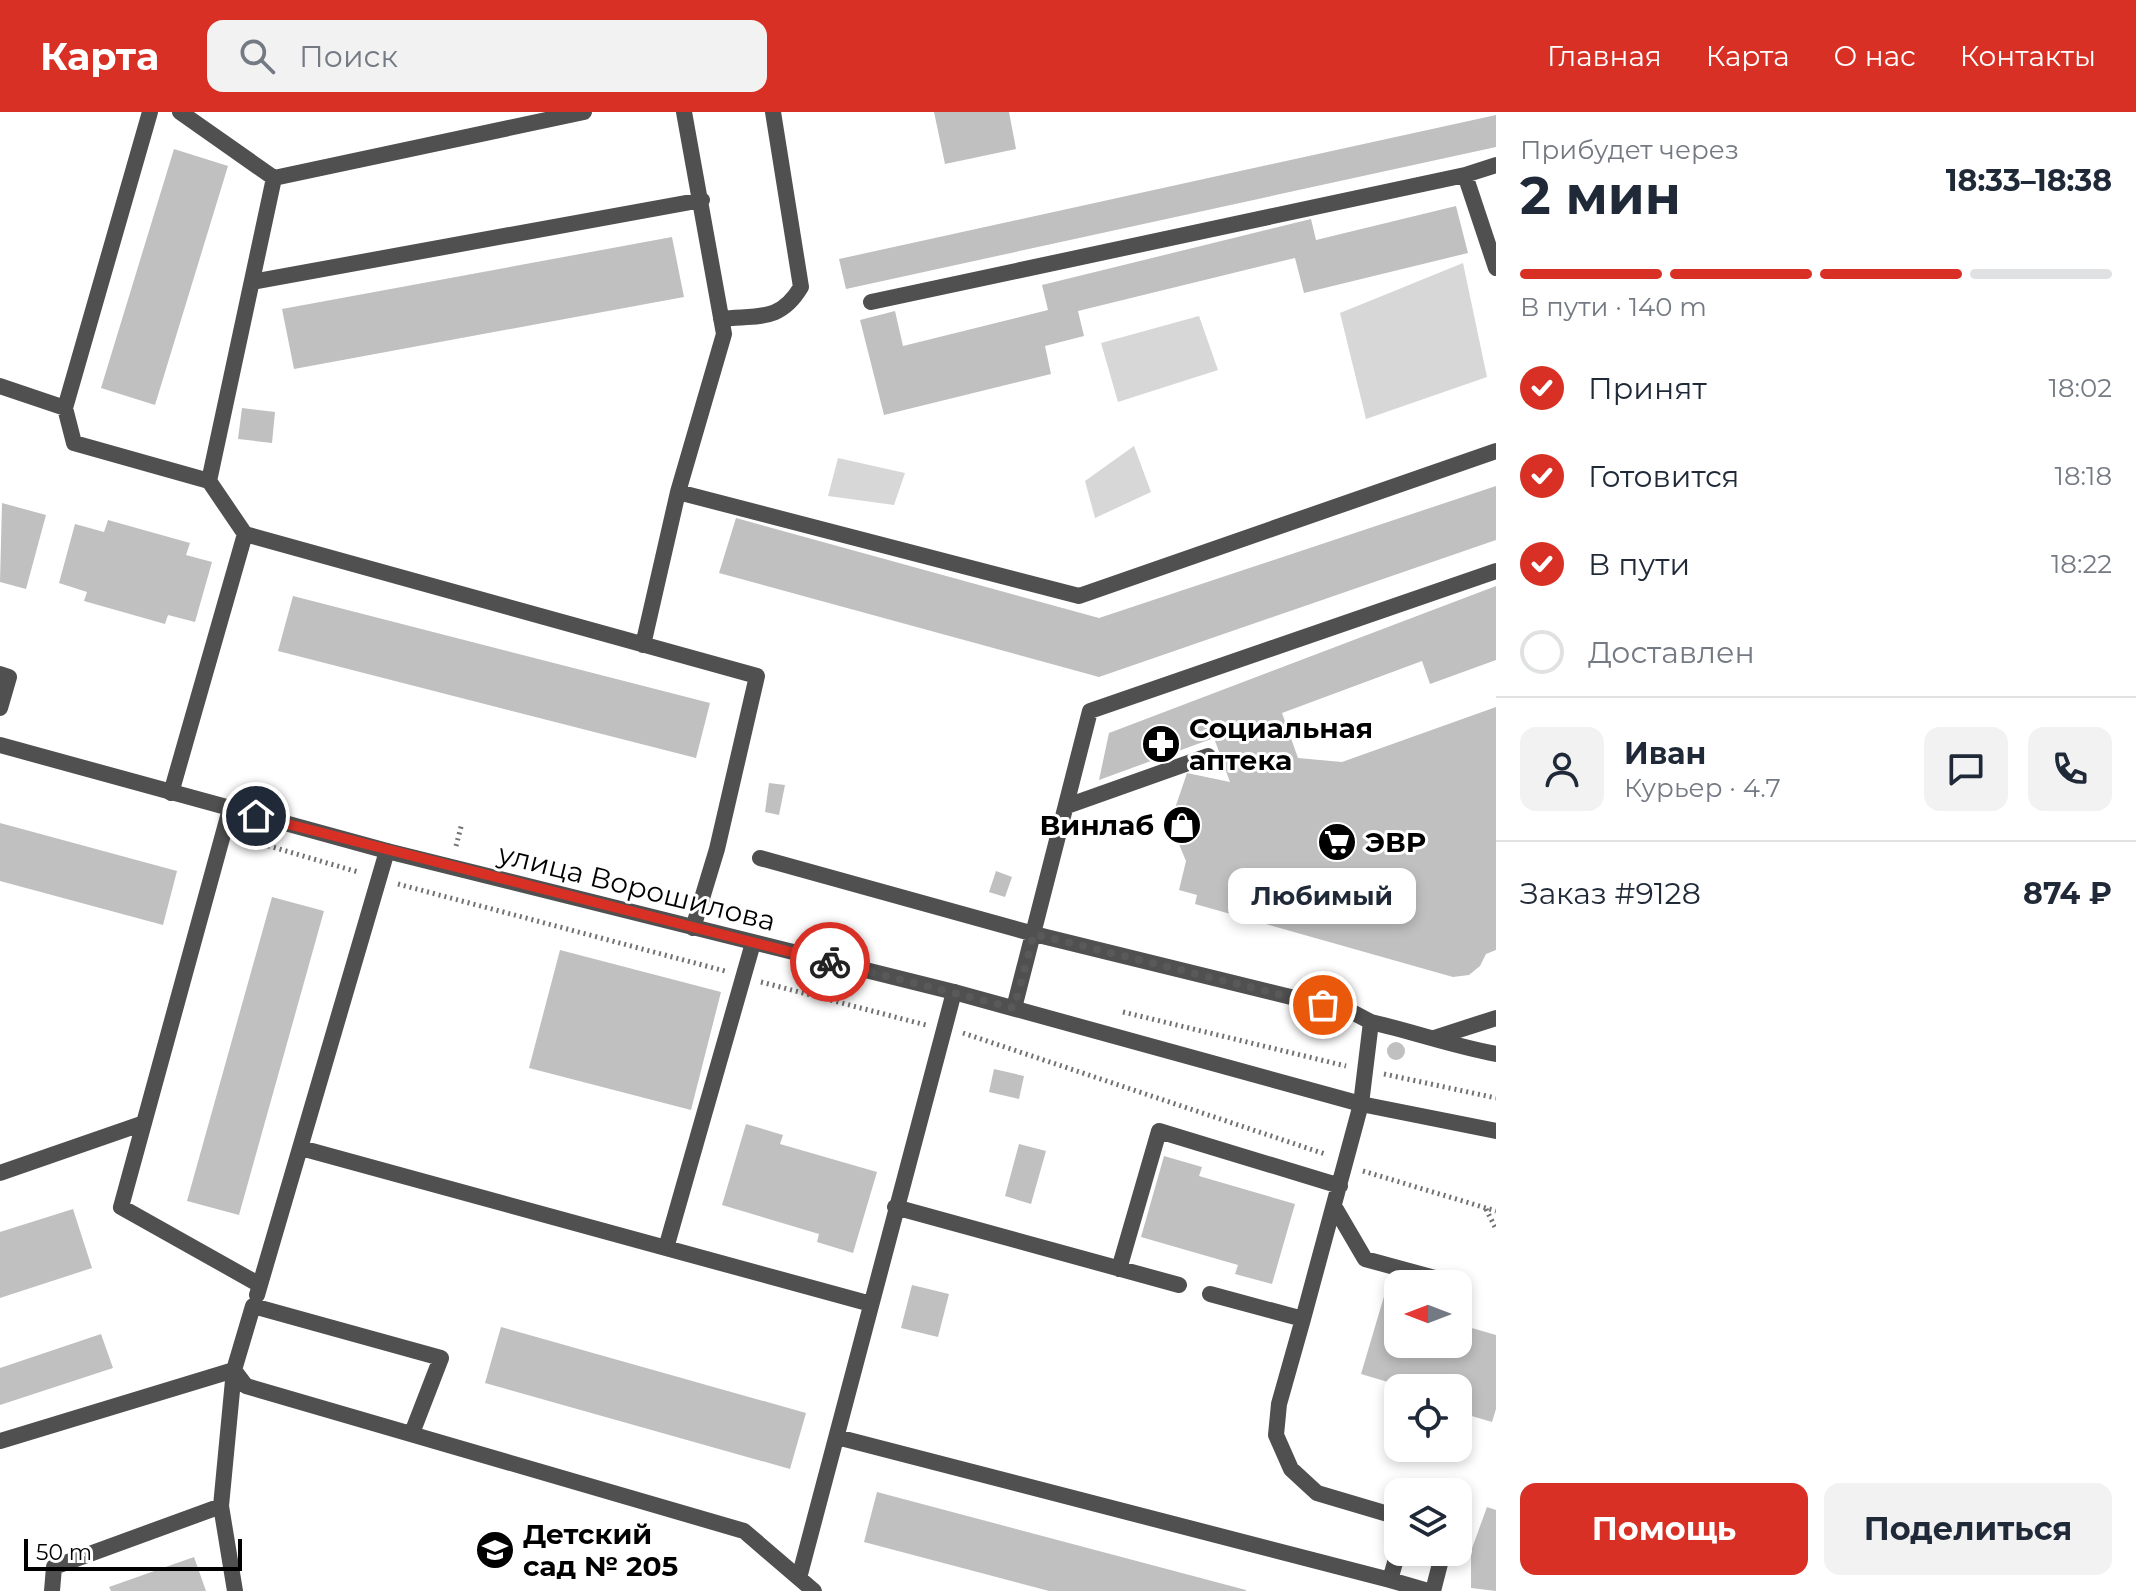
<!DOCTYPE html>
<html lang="ru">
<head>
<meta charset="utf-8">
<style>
	:root { --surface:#fff; --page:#f2f2f3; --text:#1f2937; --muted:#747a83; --line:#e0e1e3; --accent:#d93025 }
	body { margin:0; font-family:Montserrat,sans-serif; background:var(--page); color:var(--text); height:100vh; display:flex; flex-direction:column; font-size:30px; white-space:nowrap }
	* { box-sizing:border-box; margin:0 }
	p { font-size:26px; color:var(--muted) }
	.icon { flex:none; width:44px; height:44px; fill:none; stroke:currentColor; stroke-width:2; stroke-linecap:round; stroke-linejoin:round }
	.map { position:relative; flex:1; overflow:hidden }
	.side { display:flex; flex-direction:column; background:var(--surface); width:640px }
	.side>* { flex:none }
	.needle { width:52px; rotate:270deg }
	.buttons { position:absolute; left:1384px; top:1158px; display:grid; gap:16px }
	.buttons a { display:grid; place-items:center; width:88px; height:88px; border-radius:16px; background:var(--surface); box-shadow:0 4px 12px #0003; font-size:40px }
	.scale { position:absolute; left:24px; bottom:20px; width:218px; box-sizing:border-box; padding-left:8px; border:4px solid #000; border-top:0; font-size:22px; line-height:28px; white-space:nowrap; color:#000; -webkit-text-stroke:6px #fff; paint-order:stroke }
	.pin { position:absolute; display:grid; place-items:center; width:68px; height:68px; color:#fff; margin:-34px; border:4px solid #fff; border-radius:50%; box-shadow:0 2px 8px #0007 }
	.courier { position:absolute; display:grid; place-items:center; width:80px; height:80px; margin:-40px; border:6px solid #d93025; border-radius:50%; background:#fff; color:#222; box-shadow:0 2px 10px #0007 }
	.bubble { position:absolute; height:56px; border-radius:16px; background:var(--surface); box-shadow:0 4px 12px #0003; font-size:26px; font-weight:700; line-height:56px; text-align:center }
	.overview em { font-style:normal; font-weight:700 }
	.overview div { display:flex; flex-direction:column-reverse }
	.overview { display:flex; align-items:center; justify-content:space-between; height:136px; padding:0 24px }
	h1 { font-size:52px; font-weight:700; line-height:60px }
	.bar { display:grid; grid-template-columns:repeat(4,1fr); gap:12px 8px; align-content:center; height:96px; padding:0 24px }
	.bar i { height:10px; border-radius:6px; background:var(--line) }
	.bar .active { background:var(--accent) }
	.bar p { grid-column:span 4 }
	.line { display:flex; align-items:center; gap:20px; padding:0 24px; border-top:2px solid var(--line) }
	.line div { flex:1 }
	.round { display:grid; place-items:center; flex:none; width:84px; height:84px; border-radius:16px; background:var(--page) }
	ol { padding:0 24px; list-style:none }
	li { display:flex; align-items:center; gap:24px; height:88px }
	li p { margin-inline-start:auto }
	li .icon { padding:8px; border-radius:50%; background:var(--accent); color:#fff; stroke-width:4 }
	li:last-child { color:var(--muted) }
	li i { width:44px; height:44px; border:4px solid var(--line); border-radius:50% }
	.action { display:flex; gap:16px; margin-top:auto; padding:16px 24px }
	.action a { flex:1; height:92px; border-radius:16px; background:var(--accent); color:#fff; font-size:32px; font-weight:700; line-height:92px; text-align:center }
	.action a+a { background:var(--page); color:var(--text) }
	header { display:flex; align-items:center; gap:48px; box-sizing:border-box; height:112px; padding:0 40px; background:var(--accent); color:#fff }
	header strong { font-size:38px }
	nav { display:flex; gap:44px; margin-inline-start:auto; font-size:28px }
	.search { width:560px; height:72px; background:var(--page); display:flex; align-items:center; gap:20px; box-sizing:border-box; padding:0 28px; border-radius:16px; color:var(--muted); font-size:30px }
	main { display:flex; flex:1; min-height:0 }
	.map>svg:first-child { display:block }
	.green { fill:#d7d7d7 }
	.building { fill:#c0c0c0 }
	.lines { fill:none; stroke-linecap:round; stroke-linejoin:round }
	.path { stroke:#727272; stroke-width:5; stroke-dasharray:2 4; stroke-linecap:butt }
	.service { stroke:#505050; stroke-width:16 }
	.minor { stroke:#505050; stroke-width:16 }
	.done { stroke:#595959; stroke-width:8; stroke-dasharray:0 14.4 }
	.route { stroke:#d93025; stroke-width:10 }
	.labels { text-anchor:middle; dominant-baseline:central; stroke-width:6; stroke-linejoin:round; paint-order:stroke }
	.poi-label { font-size:28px; font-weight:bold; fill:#000; stroke:#fff; text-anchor:start }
	.street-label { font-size:28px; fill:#000; stroke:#fff }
</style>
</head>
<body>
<header>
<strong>Карта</strong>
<div class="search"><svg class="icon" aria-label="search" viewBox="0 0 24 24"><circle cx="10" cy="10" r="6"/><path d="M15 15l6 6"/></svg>Поиск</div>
<nav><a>Главная</a><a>Карта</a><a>О нас</a><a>Контакты</a></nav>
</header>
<main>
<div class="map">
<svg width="1496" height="1479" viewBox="0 0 1496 1479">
	<rect width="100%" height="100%" fill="#fff"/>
	<!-- green -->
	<path class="green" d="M1463,151L1487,265L1366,307L1340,201Z
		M1199,204L1218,258L1118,290L1101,231Z
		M1134,334L1151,380L1095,406L1085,369Z
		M838,346L905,361L894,393L828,384Z"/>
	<!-- building -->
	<path class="building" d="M934,0H1009L1016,37L945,52Z
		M1496,3V35L846,177L839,147Z
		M174,37L228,54L155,293L101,276Z
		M1456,94L1468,141L1304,181L1295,146L1078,199L1084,224L1045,234L1051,262L884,303L860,208L895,199L903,234L1048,198L1042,173L1311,107L1316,128Z
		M672,125L684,185L294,257L282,197Z
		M242,296L275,300L272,331L238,327Z
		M1496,374V428L1099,565L719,461L736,406L1099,506Z
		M2,391L46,403L26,477L0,470Z
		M108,408L190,431L186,443L212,450L195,510L168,503L165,512L84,489L87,480L59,471L75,412L104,420Z
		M1496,474V548L1430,572L1422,549L1282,601L1298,646L1342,650L1496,595V838L1486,842L1480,854L1469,863L1453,865L1195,792L1197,783L1179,778L1186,749L1170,711L1187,661L1230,670L1214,626L1099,668L1109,621Z
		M293,484L710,591L696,646L278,539Z
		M769,671L785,673L779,703L765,700Z
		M0,711L177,759L163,813L0,769Z
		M996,759L1012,765L1005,785L989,780Z
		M272,785L324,799L239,1103L187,1089Z
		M560,838L721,880L691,998L529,956Z
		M1387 939a9 9 0 1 1 18 0a9 9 0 1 1-18 0Z
		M994,957L1024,964L1019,987L989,980Z
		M746,1012L783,1023L780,1032L877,1060L853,1141L817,1130L819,1122L722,1093Z
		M1019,1032L1046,1039L1031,1092L1005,1084Z
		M1164,1044L1202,1055L1199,1064L1295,1092L1272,1172L1235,1162L1238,1153L1141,1125Z
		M73,1097L92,1156L0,1186V1120Z
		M912,1173L949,1182L938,1225L901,1216Z
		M1385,1181L1398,1185V1232H1458V1212L1496,1223V1297L1492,1310L1458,1300V1276H1408L1361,1262Z
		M501,1215L806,1301L790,1357L485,1271Z
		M101,1222L113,1256L0,1293V1256Z
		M877,1380L1246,1478V1479H1049L864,1430Z
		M1487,1395L1496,1398V1479L1471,1476V1439Z
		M194,1445L206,1479H111L109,1475Z"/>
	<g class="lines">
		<!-- path -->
		<path class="path" d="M245,727L358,760
			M456,734L462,711
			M398,772L725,859
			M761,870L926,913
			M1123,900L1346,954
			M963,921L1325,1042
			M1384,962L1496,986
			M1363,1059L1496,1099
			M1486,1097L1496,1117"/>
		<!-- service -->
		<path class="service" d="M180,0L274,66L209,369
			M1496,53L1465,63L1496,156
			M274,66L584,0
			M252,170L702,88
			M871,190L1465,63
			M721,207C759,203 780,210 801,175L773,0
			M0,274L65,296L74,331L209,369L245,422L757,564L717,737L693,816
			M65,296L150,0
			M678,380L724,222L684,0
			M643,533L678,380L1079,484L1496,339
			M0,562L9,565L0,596
			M171,681L245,422
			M1067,694L1208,644
			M230,697L121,1095L260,1173
			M760,746L1034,822L1352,900L1371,910L1361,992L1303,1207L1210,1182
			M1014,896L1090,599L1496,459
			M1371,910C1414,920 1453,934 1496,942
			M1434,926L1496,906
			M301,1036L666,1136L753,831
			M0,1061L144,1011
			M1334,1094L1365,1147L1457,1172
			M895,1095L1179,1173
			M666,1136L871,1192
			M1119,1157L1159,1019L1340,1074
			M257,1183L387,739
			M1303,1207L1279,1292L1276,1323L1291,1357L1317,1381L1398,1405
			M234,1258L246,1274L744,1419L814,1479
			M837,1325L1390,1468
			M0,1329L234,1258L253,1194L441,1246L412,1321
			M221,1394L235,1479
			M1398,1440L1390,1468L1428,1479
			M799,1466L954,880
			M52,1479L54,1455L221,1394L234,1258
			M1433,1479L1443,1440"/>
		<!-- minor -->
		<path class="minor" d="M0,633L387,739L954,880L1361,992L1496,1019"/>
	</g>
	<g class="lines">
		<!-- done -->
		<path class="done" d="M830,850L1014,896L1034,822L1323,893"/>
		<!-- route -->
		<path class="route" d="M256,704L830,850"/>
	</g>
	<!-- icons -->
	<defs>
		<symbol id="pharmacy-disc" viewBox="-11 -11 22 22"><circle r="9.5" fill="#000" stroke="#fff"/><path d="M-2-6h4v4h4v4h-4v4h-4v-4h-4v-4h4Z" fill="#fff"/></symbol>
		<symbol id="shop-disc" viewBox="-11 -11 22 22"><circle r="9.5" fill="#000" stroke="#fff"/><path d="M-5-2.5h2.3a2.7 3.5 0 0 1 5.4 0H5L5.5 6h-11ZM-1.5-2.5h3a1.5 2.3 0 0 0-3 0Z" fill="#fff"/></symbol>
		<symbol id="supermarket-disc" viewBox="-11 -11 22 22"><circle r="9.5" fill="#000" stroke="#fff"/><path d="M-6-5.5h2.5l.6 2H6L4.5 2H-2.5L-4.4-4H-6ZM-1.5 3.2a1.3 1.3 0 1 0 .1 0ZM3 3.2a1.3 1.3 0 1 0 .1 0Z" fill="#fff"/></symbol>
		<symbol id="school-disc" viewBox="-11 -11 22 22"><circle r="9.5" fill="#000" stroke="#fff"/><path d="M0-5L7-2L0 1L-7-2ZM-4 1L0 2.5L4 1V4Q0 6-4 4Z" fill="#fff"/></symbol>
	</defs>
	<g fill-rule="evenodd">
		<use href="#pharmacy-disc" x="1139" y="610" width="44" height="44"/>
		<use href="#shop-disc" x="1160" y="691" width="44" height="44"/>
		<use href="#supermarket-disc" x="1315" y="708" width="44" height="44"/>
		<use href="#school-disc" x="473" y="1416" width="44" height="44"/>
	</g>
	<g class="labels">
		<!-- poi labels -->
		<g class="poi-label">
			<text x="1189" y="616">Социальная<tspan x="1189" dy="32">аптека</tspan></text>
			<text x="1154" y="713" text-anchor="end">Винлаб</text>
			<text x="1365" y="730">ЭВР</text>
			<text x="523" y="1422">Детский<tspan x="523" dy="32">сад № 205</tspan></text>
		</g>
		<!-- street labels -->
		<g class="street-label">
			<text transform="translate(637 775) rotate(14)">улица Ворошилова</text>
		</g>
	</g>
</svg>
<div class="buttons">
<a><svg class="needle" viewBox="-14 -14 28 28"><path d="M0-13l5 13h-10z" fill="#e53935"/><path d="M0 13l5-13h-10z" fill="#747a83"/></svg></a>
<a><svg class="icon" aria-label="locate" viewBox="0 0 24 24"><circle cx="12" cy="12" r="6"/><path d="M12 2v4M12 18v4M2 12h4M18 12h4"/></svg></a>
<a><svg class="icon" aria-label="layers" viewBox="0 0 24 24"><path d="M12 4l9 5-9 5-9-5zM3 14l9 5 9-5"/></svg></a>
</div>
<div class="scale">50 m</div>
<div class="pin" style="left:1323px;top:893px;background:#ea580c"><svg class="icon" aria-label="bag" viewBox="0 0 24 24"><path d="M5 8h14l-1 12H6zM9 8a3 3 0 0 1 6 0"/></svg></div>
<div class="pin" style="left:256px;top:704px;background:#1f2937"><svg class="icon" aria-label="home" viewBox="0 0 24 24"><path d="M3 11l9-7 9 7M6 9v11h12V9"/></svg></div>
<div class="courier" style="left:830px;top:850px"><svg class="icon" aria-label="bike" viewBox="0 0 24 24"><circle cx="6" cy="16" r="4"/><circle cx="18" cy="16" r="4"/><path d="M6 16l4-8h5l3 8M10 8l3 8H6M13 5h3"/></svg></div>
<div class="bubble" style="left:1228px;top:756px;width:188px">Любимый</div>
</div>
<section class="side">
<div class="overview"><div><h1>2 мин</h1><p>Прибудет через</p></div><em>18:33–18:38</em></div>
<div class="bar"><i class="active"></i><i class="active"></i><i class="active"></i><i></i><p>В пути · 140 m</p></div>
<ol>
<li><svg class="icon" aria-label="check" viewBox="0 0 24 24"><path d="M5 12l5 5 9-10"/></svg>Принят<p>18:02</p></li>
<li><svg class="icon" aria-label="check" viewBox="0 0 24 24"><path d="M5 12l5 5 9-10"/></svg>Готовится<p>18:18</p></li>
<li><svg class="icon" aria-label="check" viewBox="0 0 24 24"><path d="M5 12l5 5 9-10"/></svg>В пути<p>18:22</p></li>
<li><i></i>Доставлен</li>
</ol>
<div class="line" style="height:144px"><a class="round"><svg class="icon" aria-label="person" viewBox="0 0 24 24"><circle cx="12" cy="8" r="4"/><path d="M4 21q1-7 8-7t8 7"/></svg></a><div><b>Иван</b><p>Курьер · 4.7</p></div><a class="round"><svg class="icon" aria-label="chat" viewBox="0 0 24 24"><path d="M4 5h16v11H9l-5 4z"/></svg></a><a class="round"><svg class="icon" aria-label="phone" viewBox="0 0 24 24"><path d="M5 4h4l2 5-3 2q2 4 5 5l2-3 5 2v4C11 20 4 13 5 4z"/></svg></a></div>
<div class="line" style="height:104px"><div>Заказ #9128</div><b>874 ₽</b></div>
<div class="action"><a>Помощь</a><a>Поделиться</a></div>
</section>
</main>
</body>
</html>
